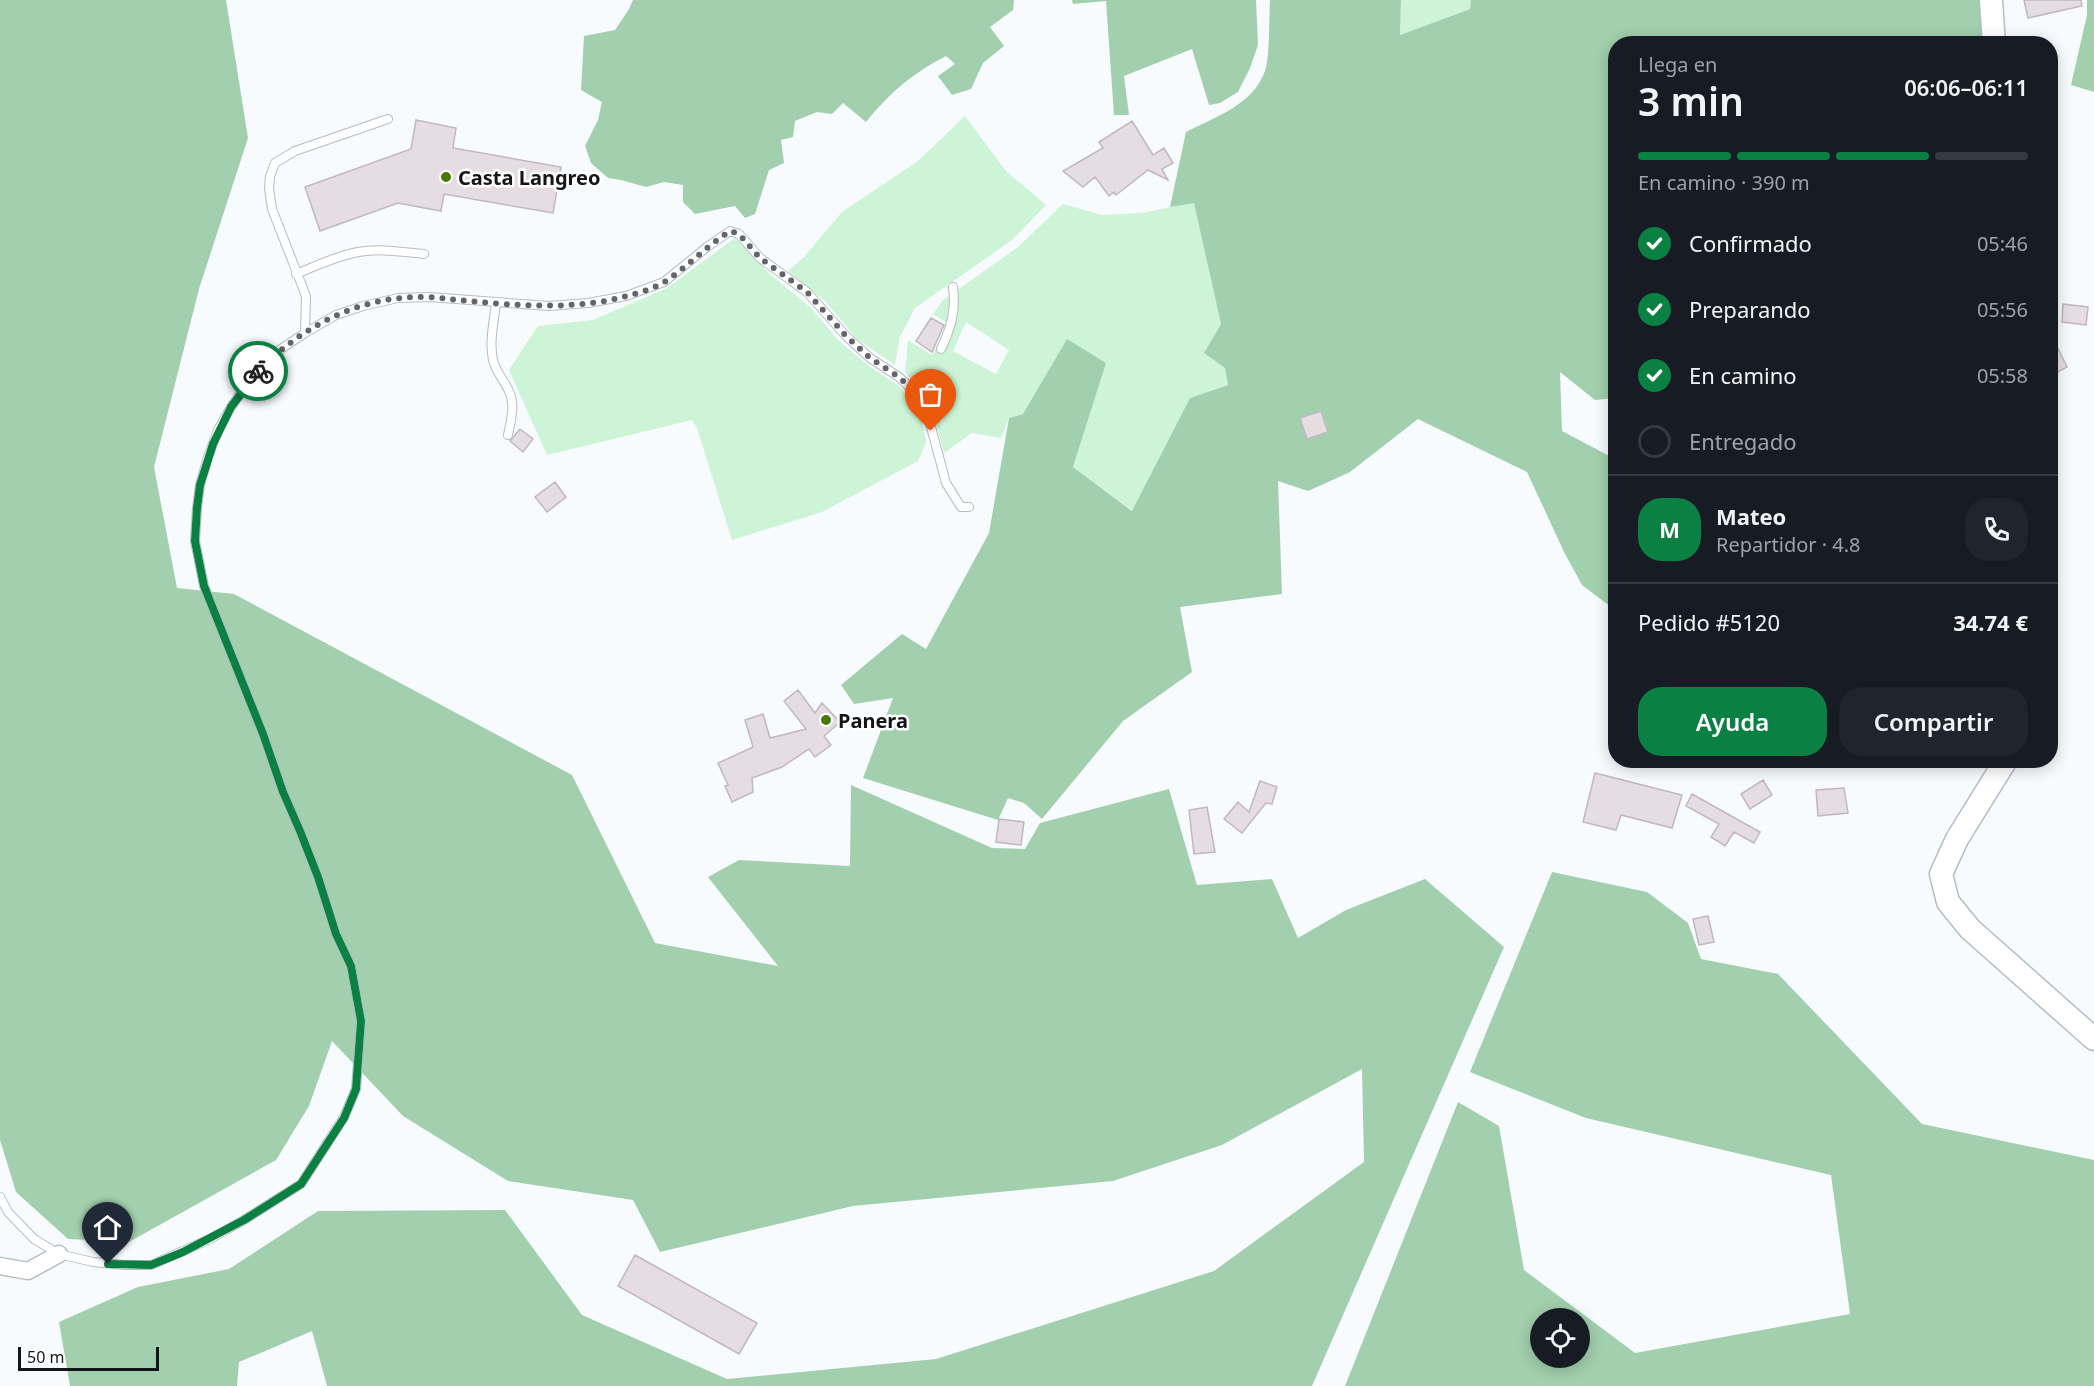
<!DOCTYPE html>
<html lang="es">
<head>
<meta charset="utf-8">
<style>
	:root { --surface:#171b24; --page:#20242c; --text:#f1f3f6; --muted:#9ea1a6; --line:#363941; --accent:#0b8043 }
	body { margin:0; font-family:"Noto Sans",sans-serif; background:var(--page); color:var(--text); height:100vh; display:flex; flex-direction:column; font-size:22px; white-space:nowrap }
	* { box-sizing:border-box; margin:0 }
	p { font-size:20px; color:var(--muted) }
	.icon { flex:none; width:33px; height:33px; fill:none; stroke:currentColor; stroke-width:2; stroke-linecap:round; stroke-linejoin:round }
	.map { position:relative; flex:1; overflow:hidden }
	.sheet { position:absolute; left:1608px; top:36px; width:450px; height:732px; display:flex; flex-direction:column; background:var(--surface); border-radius:24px; box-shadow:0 3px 15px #0003 }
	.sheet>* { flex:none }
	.fabs { position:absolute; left:1530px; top:1308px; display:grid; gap:12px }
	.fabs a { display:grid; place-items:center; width:60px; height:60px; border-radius:50%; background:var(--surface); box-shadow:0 3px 15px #0003; font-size:30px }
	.scale { position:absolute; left:18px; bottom:15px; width:141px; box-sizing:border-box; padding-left:6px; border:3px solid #131517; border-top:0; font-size:16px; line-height:21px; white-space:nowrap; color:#131517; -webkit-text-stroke:4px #fff; paint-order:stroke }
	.pin { position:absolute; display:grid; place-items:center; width:51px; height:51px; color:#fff; margin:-62px -26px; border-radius:50% 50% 50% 0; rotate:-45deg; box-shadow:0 0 6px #0007 }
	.pin .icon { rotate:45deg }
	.courier { position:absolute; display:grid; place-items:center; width:60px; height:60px; margin:-30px; border:4px solid #0b8043; border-radius:50%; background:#fff; color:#222; box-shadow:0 2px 8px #0007 }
	.head em { font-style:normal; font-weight:600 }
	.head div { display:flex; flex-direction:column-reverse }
	.head { display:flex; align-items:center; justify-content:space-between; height:102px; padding:0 30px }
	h1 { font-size:39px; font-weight:600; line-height:45px }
	.bar { display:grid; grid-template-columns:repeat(4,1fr); gap:9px 6px; align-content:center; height:72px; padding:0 30px }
	.bar i { height:8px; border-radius:4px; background:var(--line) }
	.bar .on { background:var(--accent) }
	.bar p { grid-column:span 4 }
	.line { display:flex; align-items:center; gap:15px; padding:0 30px; border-top:2px solid var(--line) }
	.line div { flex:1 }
	.round { display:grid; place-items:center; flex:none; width:63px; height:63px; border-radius:24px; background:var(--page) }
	ol { padding:0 30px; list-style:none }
	li { display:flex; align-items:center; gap:18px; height:66px }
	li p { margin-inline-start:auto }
	li .icon { padding:6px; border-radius:50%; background:var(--accent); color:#fff; stroke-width:4 }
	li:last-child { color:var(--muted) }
	li i { width:33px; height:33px; border:3px solid var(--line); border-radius:50% }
	.primary-button { display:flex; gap:12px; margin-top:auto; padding:12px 30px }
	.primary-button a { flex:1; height:69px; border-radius:24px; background:var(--accent); color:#fff; font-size:24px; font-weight:600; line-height:69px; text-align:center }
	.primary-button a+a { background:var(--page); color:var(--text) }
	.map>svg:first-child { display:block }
	.green { fill:#cdf4d6; fill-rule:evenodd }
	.forest { fill:#a2cfad; fill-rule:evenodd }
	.building { fill:#e6dde3; stroke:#c0b8be; stroke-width:1.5 }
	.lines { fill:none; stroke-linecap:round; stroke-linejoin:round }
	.lane-casing { stroke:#b5bcc3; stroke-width:10 }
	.street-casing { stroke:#b5bcc3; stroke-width:19 }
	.secondary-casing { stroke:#b5bcc3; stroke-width:25 }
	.lane { stroke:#fff; stroke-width:8 }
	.street { stroke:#fff; stroke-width:16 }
	.secondary { stroke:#fff; stroke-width:22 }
	.done { stroke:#636668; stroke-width:6; stroke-dasharray:0 10.8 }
	.route { stroke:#0b8043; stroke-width:8 }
	.poi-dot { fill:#477904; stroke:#fff; stroke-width:2 }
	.labels { text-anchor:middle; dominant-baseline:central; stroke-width:5; stroke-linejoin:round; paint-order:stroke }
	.poi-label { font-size:20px; font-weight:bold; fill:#131517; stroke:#fff; text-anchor:start }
</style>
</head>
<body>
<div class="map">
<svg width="2094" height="1386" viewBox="0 0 2094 1386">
	<rect width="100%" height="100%" fill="#f8fbfe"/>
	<!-- green -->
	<path class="green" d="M1401,0H1471L1470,9L1400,35Z
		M965,116L1006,171L1046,205L1012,240L915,308L900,337L895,365L857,339L825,301L788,271L804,257L842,212L918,161Z
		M1194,202L1221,324L1204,353L1225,368L1228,385L1190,398L1133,511L1073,467L1106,363L1067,340L1023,414L1009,418L1001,438L972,433L944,453L932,410L920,390L905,372L908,340L932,355L950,325L933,314L942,301L1018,247L1063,204L1102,215L1142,213ZM966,322L1009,350L996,374L953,351Z
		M735,238L770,274L811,308L839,341L869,366L899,386L921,417L926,442L918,461L822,512L732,540L697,428L692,420L547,455L509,370L538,326L593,320L667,288Z"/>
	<!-- forest -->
	<path class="forest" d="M0,0H226L248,138L199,289L154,467L177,588L234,594L572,775L655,943L778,966L708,877L739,860L850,866L851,785L992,848L1025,849L1040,823L1169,789L1197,885L1272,879L1298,938L1346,910L1425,879L1504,947L1312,1386H327L312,1331L239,1362L237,1386H70L59,1322L138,1287L229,1269L318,1211L505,1210L582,1315L727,1379L936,1359L1214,1271L1364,1162L1362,1069L1222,1145L1113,1181L853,1206L660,1252L633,1200L508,1181L403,1116L332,1041L309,1106L276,1160L129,1242L68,1239L16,1192L0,1140Z
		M633,0H1014L1013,10L990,27L1004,46L983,63L971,89L952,95L938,76L955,64L946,56C914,72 888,94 866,122L843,103L832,114L817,112L795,121L793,137L781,140L784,163L769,170L755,214L745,218L735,206L695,214L683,202V185L664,182L646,187L621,180L608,178L591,163L585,146L598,120L602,102L581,90L584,36L615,30L629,9Z
		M1072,0H1256L1258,45L1250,68L1238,92L1220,103L1209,105L1192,49L1124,76L1129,115H1114L1106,1L1073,4Z
		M1270,0H1401L1400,35L1470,9L1471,0H1980L1984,43L1616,44L1615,398L1595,400L1560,372L1562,431L1615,459V610L1582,585L1565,554L1527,472L1418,419L1350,472L1308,491L1278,481L1282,594L1180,607L1192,672L1123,721L1042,819L1024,803L1008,798L998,820L863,778L893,698L854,704L841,685L902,634L926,649L989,533L1009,418L1023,414L1067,339L1106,363L1073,467L1132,511L1190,398L1228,385L1225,368L1204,353L1221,324L1194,203L1170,207L1186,132C1215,117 1253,105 1265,71C1270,58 1269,16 1270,0Z
		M2087,0H2094V92L2071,85L2087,15Z
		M1552,872L1647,892L1688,923L1701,959L1778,974L1922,1124L2094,1160V1386H1345L1458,1102L1499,1126L1524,1270L1635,1353L1850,1314L1831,1175L1586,1118L1470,1072ZM1540,1318H1580V1358H1540Z"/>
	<!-- building -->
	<path class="building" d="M2024,0H2081L2082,6L2028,18Z
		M416,120L456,128L453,148L561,167L553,213L444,194L441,211L398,203L320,231L305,187L411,149Z
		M1132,121L1153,155L1164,148L1173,163L1162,169L1168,180L1148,170L1116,195L1114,192L1109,196L1095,177L1083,187L1063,171L1103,148L1099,142Z
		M2063,304L2088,307L2086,325L2062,322Z
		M931,318L944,325L932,352L916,341Z
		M2050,332L2067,367L2050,376Z
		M1321,411L1328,432L1307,439L1300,418Z
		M520,429L533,439L523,452L510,441Z
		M555,482L566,497L547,512L535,497Z
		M798,690L815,713L822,703L838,720L845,718L824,736L831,745L815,757L809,749L782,767L752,778L753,792L732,802L725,786L728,785L718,763L753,747L745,720L763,714L770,738L806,729L784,701Z
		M1595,773L1682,795L1672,828L1621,815L1616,830L1583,822Z
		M1763,780L1772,795L1750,809L1741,794Z
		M1260,781L1277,787L1272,804L1266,803L1242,833L1224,819L1238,802L1249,812Z
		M1844,788L1848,813L1818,816L1816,790Z
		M1692,794L1760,832L1754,843L1734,832L1725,846L1711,837L1719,824L1686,806Z
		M1207,807L1215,852L1194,854L1189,810Z
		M999,819L1024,822L1021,845L996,842Z
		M1708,916L1714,942L1699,945L1693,919Z
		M635,1255L757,1323L739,1354L618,1286Z"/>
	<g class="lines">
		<defs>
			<path id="lane" d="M296,274C316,266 336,256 358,252C380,248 402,252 424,254
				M496,303C494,322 489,341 493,360C496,372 503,379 508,389C516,404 511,420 508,435
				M305,333L306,296L272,209L269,188L270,176L275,163L295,151L388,119
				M941,349C951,328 956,311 953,287
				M0,1197L8,1212L34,1239L59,1254L93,1262L124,1265H151L210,1239L244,1220L301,1184L344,1117L356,1089L361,1021L351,966L336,934L318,877L300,831L283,792L263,734L204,586L195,541L197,508L200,485L208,457L218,430L231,407L253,376L281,349L305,333L336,315L363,306L398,298L429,297L549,306L588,303L626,296L664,282L707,247L730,231L739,234L760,258L807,292L846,336L870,358L899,377L918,395L928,416L946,483L961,507H969"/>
			<path id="street" d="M0,1266L28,1271L59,1254"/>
			<path id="secondary" d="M1991,0L1994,44
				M2006,760L1957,839L1941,874L1948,902L1970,929L2094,1039"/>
		</defs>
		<!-- lane casing -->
		<use href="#lane" class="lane-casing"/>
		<!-- street casing -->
		<use href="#street" class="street-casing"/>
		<!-- secondary casing -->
		<use href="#secondary" class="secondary-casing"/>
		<!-- lane -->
		<use href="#lane" class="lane"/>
		<!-- street -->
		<use href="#street" class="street"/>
		<!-- secondary -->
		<use href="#secondary" class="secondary"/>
	</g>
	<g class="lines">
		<!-- done -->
		<path class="done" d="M258,371C304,325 361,295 428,297C442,298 455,300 469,301C520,306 577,310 627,296C639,293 655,288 666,281C688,266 707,246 730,231L739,234L760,258L807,292L846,336L870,358L899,377L918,395L928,416L931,431"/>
		<!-- route -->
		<path class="route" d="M108,1264L151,1265L183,1252L244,1220L301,1184L344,1118L356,1089L361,1021L351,966L336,934L318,877L300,831L283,792L263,734L204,586L195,541L197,508L200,485L213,444L231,407L258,371"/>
	</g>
	<!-- markers -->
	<g class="poi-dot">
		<circle cx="446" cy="177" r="6"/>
		<circle cx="826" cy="720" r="6"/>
	</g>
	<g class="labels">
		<!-- poi labels -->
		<g class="poi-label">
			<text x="458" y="177">Casta Langreo</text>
			<text x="838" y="720">Panera</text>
		</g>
	</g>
</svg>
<div class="fabs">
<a><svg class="icon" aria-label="locate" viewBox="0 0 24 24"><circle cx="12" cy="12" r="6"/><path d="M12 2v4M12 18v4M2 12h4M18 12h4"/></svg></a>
</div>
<div class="scale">50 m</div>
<div class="pin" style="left:931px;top:431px;background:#ea580c"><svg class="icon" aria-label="bag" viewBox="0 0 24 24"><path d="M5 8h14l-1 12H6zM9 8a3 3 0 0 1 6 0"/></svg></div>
<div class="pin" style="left:108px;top:1264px;background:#1f2937"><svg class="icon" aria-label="home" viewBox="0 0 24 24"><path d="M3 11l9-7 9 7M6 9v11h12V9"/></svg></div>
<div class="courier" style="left:258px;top:371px"><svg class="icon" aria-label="bike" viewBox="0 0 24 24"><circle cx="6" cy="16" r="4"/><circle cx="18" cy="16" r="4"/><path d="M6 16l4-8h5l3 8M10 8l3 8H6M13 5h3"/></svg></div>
<section class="sheet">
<div class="head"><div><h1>3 min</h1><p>Llega en</p></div><em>06:06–06:11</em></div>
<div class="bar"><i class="on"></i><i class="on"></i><i class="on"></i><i></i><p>En camino · 390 m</p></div>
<ol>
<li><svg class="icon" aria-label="check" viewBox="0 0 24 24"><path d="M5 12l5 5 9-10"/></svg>Confirmado<p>05:46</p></li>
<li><svg class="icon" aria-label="check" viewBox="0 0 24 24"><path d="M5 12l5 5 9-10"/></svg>Preparando<p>05:56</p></li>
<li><svg class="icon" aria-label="check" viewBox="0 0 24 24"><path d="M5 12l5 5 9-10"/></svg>En camino<p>05:58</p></li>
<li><i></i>Entregado</li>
</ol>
<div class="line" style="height:108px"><b class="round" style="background:var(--accent);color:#fff">M</b><div><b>Mateo</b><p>Repartidor · 4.8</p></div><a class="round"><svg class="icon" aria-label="phone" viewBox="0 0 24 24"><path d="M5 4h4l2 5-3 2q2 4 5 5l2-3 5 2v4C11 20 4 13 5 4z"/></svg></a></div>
<div class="line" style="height:78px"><div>Pedido #5120</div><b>34.74 €</b></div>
<div class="primary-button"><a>Ayuda</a><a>Compartir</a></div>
</section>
</div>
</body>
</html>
